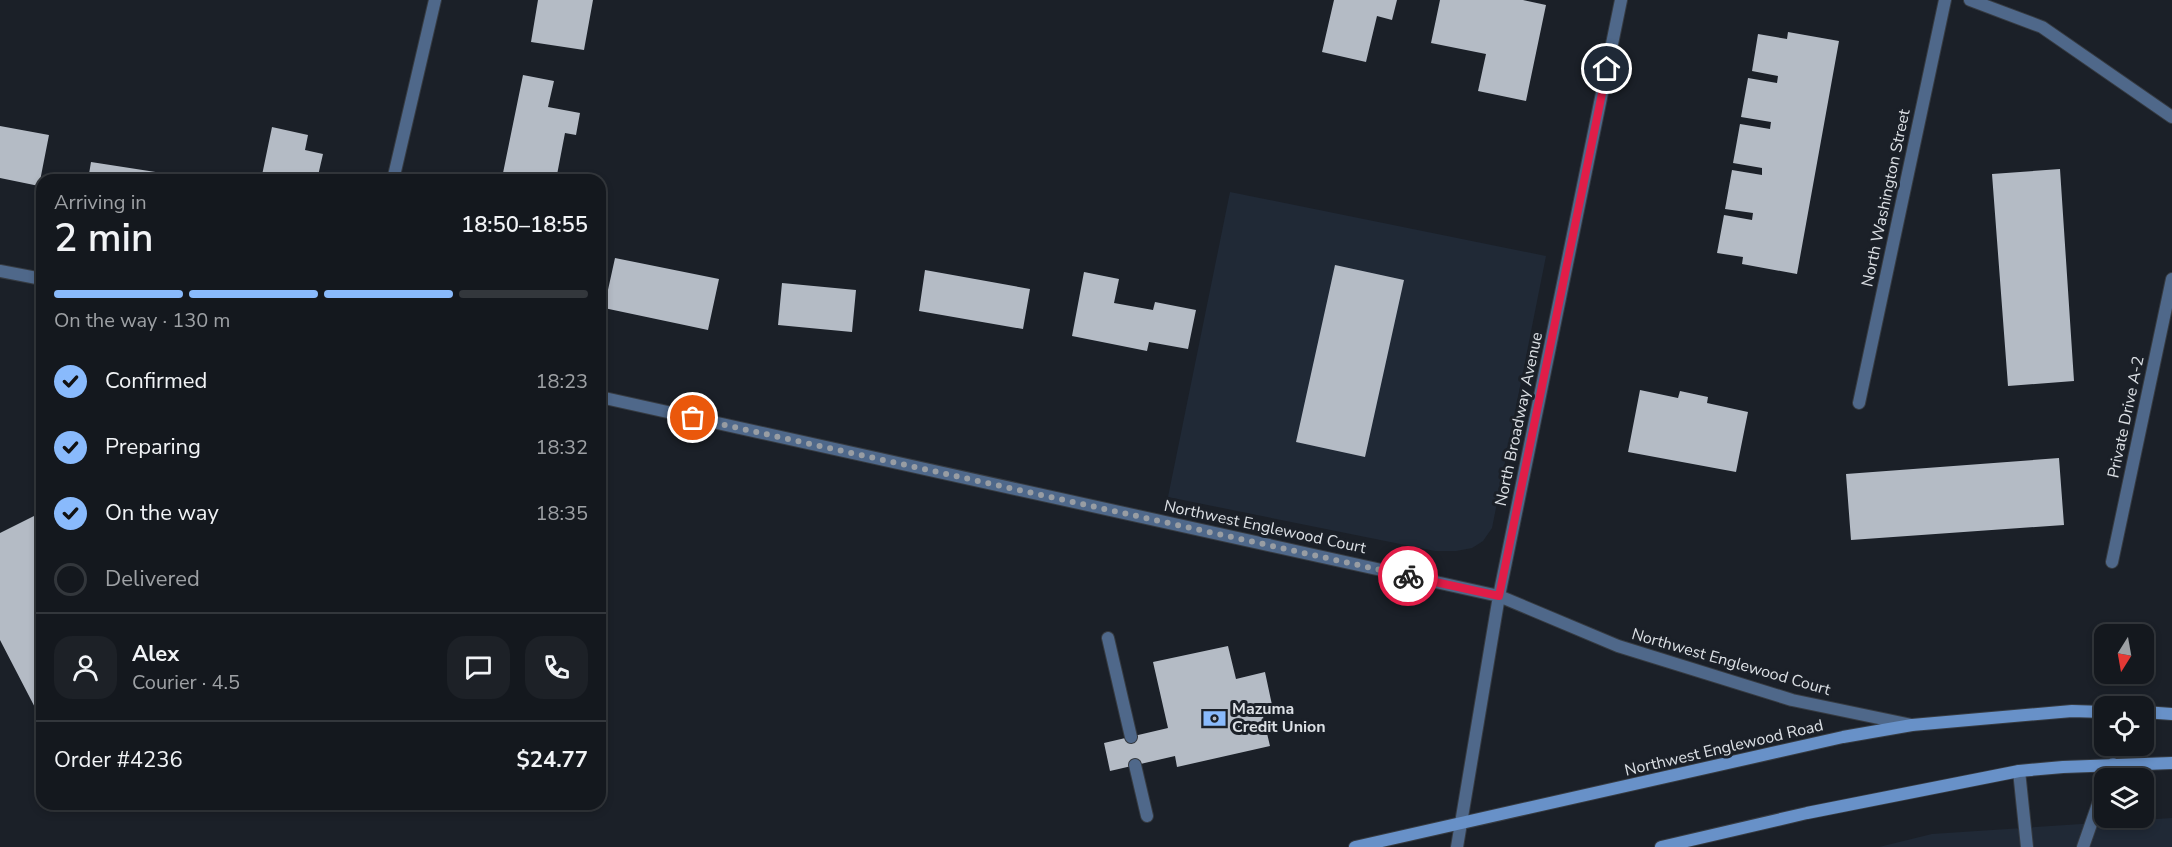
<!DOCTYPE html>
<html lang="en">
<head>
<meta charset="utf-8">
<style>
	:root { --surface:#14181e; --page:#1d2127; --text:#f1f3f6; --muted:#9da0a4; --line:#33373c; --accent:#89bafc }
	body { margin:0; font-family:"Nunito Sans",sans-serif; background:var(--page); color:var(--text); height:100vh; display:flex; flex-direction:column; font-size:22px; white-space:nowrap }
	* { box-sizing:border-box; margin:0 }
	p { font-size:20px; color:var(--muted) }
	.icon { flex:none; width:33px; height:33px; fill:none; stroke:currentColor; stroke-width:2; stroke-linecap:round; stroke-linejoin:round }
	.map { position:relative; flex:1; overflow:hidden }
	.panel { position:absolute; left:36px; top:174px; width:570px; height:636px; display:flex; flex-direction:column; background:var(--surface); border-radius:18px; box-shadow:0 3px 9px #0003,0 0 0 2px var(--line) }
	.panel>* { flex:none }
	.needle { width:39px; rotate:191deg }
	.controls { position:absolute; left:2094px; top:624px; display:grid; gap:12px }
	.controls a { display:grid; place-items:center; width:60px; height:60px; border-radius:12px; background:var(--surface); box-shadow:0 3px 9px #0003,0 0 0 2px var(--line); font-size:30px }
	.pin { position:absolute; display:grid; place-items:center; width:51px; height:51px; color:#fff; margin:-26px; border:3px solid #fff; border-radius:50%; box-shadow:0 2px 6px #0007 }
	.courier { position:absolute; display:grid; place-items:center; width:60px; height:60px; margin:-30px; border:4px solid #e11d48; border-radius:50%; background:#fff; color:#222; box-shadow:0 2px 8px #0007 }
	.summary em { font-style:normal; font-weight:600 }
	.summary div { display:flex; flex-direction:column-reverse }
	.summary { display:flex; align-items:center; justify-content:space-between; height:102px; padding:0 18px }
	h1 { font-size:39px; font-weight:600; line-height:45px }
	.bar { display:grid; grid-template-columns:repeat(4,1fr); gap:9px 6px; align-content:center; height:72px; padding:0 18px }
	.bar i { height:8px; border-radius:4px; background:var(--line) }
	.bar .current { background:var(--accent) }
	.bar p { grid-column:span 4 }
	.line { display:flex; align-items:center; gap:15px; padding:0 18px; border-top:2px solid var(--line) }
	.line div { flex:1 }
	.round { display:grid; place-items:center; flex:none; width:63px; height:63px; border-radius:18px; background:var(--page) }
	ol { padding:0 18px; list-style:none }
	li { display:flex; align-items:center; gap:18px; height:66px }
	li p { margin-inline-start:auto }
	li .icon { padding:6px; border-radius:50%; background:var(--accent); color:#111; stroke-width:4 }
	li:last-child { color:var(--muted) }
	li i { width:33px; height:33px; border:3px solid var(--line); border-radius:50% }
	.map>svg:first-child { display:block }
	.built { fill:#202936 }
	.building { fill:#b4bbc5 }
	.lines { fill:none; stroke-linecap:round; stroke-linejoin:round }
	.lane-casing { stroke:#363b42; stroke-width:14 }
	.street-casing { stroke:#363b42; stroke-width:14 }
	.secondary-casing { stroke:#363b42; stroke-width:14 }
	.lane { stroke:#4f688a; stroke-width:12 }
	.street { stroke:#4f688a; stroke-width:12 }
	.secondary { stroke:#6891c8; stroke-width:12 }
	.done { stroke:#989da3; stroke-width:6; stroke-dasharray:0 10.8 }
	.route { stroke:#e11d48; stroke-width:8 }
	.labels { text-anchor:middle; dominant-baseline:central; stroke-width:6; stroke-linejoin:round; paint-order:stroke }
	.street-label { font-size:16px; fill:#dce0e5; stroke:#1b2028 }
	.poi-label { font-size:16px; font-weight:bold; fill:#dce0e5; stroke:#1b2028; text-anchor:start }
</style>
</head>
<body>
<div class="map">
<svg width="2172" height="847" viewBox="0 0 2172 847">
	<rect width="100%" height="100%" fill="#1b2028"/>
	<!-- built -->
	<path class="built" d="M1230,192L1546,256L1492,528L1483,541L1472,548L1456,551H1435L1168,497Z
		M2172,818V847H1879L1932,834Z"/>
	<!-- building -->
	<path class="building" d="M538,0H593L584,50L531,42Z
		M1334,0H1397L1392,20L1377,16L1366,62L1322,52Z
		M1440,0H1523L1546,5L1526,101L1478,91L1486,54L1431,43Z
		M1788,32L1839,41L1797,274L1742,264L1743,257L1717,253L1724,215L1752,220L1753,213L1725,209L1732,170L1762,175V168L1733,163L1740,124L1770,129L1771,122L1741,117L1748,78L1777,83L1778,76L1752,71L1758,34L1787,39Z
		M523,75L554,81L548,107L580,113L576,135L565,133L556,180H538L503,173Z
		M0,126L49,135L39,186L0,178Z
		M272,127L308,135L305,150L323,154L317,180H261Z
		M91,162L162,173L161,180H88Z
		M2060,169L2074,381L2008,386L1992,174Z
		M615,258L719,279L708,330L604,308Z
		M1335,265L1404,280L1365,457L1296,442Z
		M925,270L1030,289L1023,329L919,311Z
		M1084,272L1119,279L1114,303L1153,310L1155,302L1196,310L1188,349L1149,342L1147,351L1072,336Z
		M782,283L856,290L852,332L778,325Z
		M1640,390L1678,398L1680,391L1708,397L1707,403L1748,412L1736,472L1628,452Z
		M2059,458L2064,525L1851,540L1846,474Z
		M42,512V721L0,640V533Z
		M1228,646L1236,679L1265,672L1272,705L1261,708L1270,746L1177,767L1175,756L1110,771L1104,743L1168,728L1153,662Z"/>
	<g class="lines">
		<defs>
			<path id="lane" d="M1108,638L1131,737
				M1135,765L1147,816
				M2019,771L2027,847
				M2108,778L2113,764
				M2083,847L2104,787"/>
			<path id="street" d="M1970,0L2042,27L2172,117
				M393,180L435,0
				M0,271L42,279
				M600,397L1499,596L1618,646L1792,700L1912,725
				M1859,403L1945,0
				M2112,562L2172,279
				M1457,847L1499,596L1621,0"/>
			<path id="secondary" d="M2144,712L2172,714
				M1355,847L1843,737L1912,725L2072,711L2104,712
				M1661,847L1807,813L2019,771L2063,767L2172,763"/>
		</defs>
		<!-- lane casing -->
		<use href="#lane" class="lane-casing"/>
		<!-- street casing -->
		<use href="#street" class="street-casing"/>
		<!-- secondary casing -->
		<use href="#secondary" class="secondary-casing"/>
		<!-- lane -->
		<use href="#lane" class="lane"/>
		<!-- street -->
		<use href="#street" class="street"/>
		<!-- secondary -->
		<use href="#secondary" class="secondary"/>
	</g>
	<g class="lines">
		<!-- done -->
		<path class="done" d="M693,418L1408,576"/>
		<!-- route -->
		<path class="route" d="M1408,576L1499,596L1607,69"/>
	</g>
	<!-- icons -->
	<defs>
		<symbol id="bank-bare" viewBox="-9 -9 18 18"><path d="M-6-4H6V4H-6ZM0-2.3a2.3 2.3 0 1 0 0 4.6a2.3 2.3 0 1 0 0-4.6Z" fill="#89bafc" stroke="#1b2028" stroke-width="2.5" paint-order="stroke"/></symbol>
	</defs>
	<g fill-rule="evenodd">
		<use href="#bank-bare" x="1198" y="702" width="33" height="33"/>
	</g>
	<g class="labels">
		<!-- street labels -->
		<g class="street-label">
			<text transform="translate(1886 198) rotate(-78)">North Washington Street</text>
			<text transform="translate(2126 417) rotate(-78)">Private Drive A-2</text>
			<text transform="translate(1519 419) rotate(-78)">North Broadway Avenue</text>
			<text transform="translate(1265 527) rotate(12)">Northwest Englewood Court</text>
			<text transform="translate(1731 662) rotate(16)">Northwest Englewood Court</text>
			<text transform="translate(1724 748) rotate(-13)">Northwest Englewood Road</text>
		</g>
		<!-- poi labels -->
		<g class="poi-label">
			<text x="1232" y="709">Mazuma<tspan x="1232" dy="18">Credit Union</tspan></text>
		</g>
	</g>
</svg>
<div class="controls">
<a><svg class="needle" viewBox="-14 -14 28 28"><path d="M0-13l5 13h-10z" fill="#e53935"/><path d="M0 13l5-13h-10z" fill="#9da0a4"/></svg></a>
<a><svg class="icon" aria-label="locate" viewBox="0 0 24 24"><circle cx="12" cy="12" r="6"/><path d="M12 2v4M12 18v4M2 12h4M18 12h4"/></svg></a>
<a><svg class="icon" aria-label="layers" viewBox="0 0 24 24"><path d="M12 4l9 5-9 5-9-5zM3 14l9 5 9-5"/></svg></a>
</div>
<div class="pin" style="left:693px;top:418px;background:#ea580c"><svg class="icon" aria-label="bag" viewBox="0 0 24 24"><path d="M5 8h14l-1 12H6zM9 8a3 3 0 0 1 6 0"/></svg></div>
<div class="pin" style="left:1607px;top:69px;background:#1f2937"><svg class="icon" aria-label="home" viewBox="0 0 24 24"><path d="M3 11l9-7 9 7M6 9v11h12V9"/></svg></div>
<div class="courier" style="left:1408px;top:576px"><svg class="icon" aria-label="bike" viewBox="0 0 24 24"><circle cx="6" cy="16" r="4"/><circle cx="18" cy="16" r="4"/><path d="M6 16l4-8h5l3 8M10 8l3 8H6M13 5h3"/></svg></div>
<section class="panel">
<div class="summary"><div><h1>2 min</h1><p>Arriving in</p></div><em>18:50–18:55</em></div>
<div class="bar"><i class="current"></i><i class="current"></i><i class="current"></i><i></i><p>On the way · 130 m</p></div>
<ol>
<li><svg class="icon" aria-label="check" viewBox="0 0 24 24"><path d="M5 12l5 5 9-10"/></svg>Confirmed<p>18:23</p></li>
<li><svg class="icon" aria-label="check" viewBox="0 0 24 24"><path d="M5 12l5 5 9-10"/></svg>Preparing<p>18:32</p></li>
<li><svg class="icon" aria-label="check" viewBox="0 0 24 24"><path d="M5 12l5 5 9-10"/></svg>On the way<p>18:35</p></li>
<li><i></i>Delivered</li>
</ol>
<div class="line" style="height:108px"><a class="round"><svg class="icon" aria-label="person" viewBox="0 0 24 24"><circle cx="12" cy="8" r="4"/><path d="M4 21q1-7 8-7t8 7"/></svg></a><div><b>Alex</b><p>Courier · 4.5</p></div><a class="round"><svg class="icon" aria-label="chat" viewBox="0 0 24 24"><path d="M4 5h16v11H9l-5 4z"/></svg></a><a class="round"><svg class="icon" aria-label="phone" viewBox="0 0 24 24"><path d="M5 4h4l2 5-3 2q2 4 5 5l2-3 5 2v4C11 20 4 13 5 4z"/></svg></a></div>
<div class="line" style="height:78px"><div>Order #4236</div><b>$24.77</b></div>
</section>
</div>
</body>
</html>
